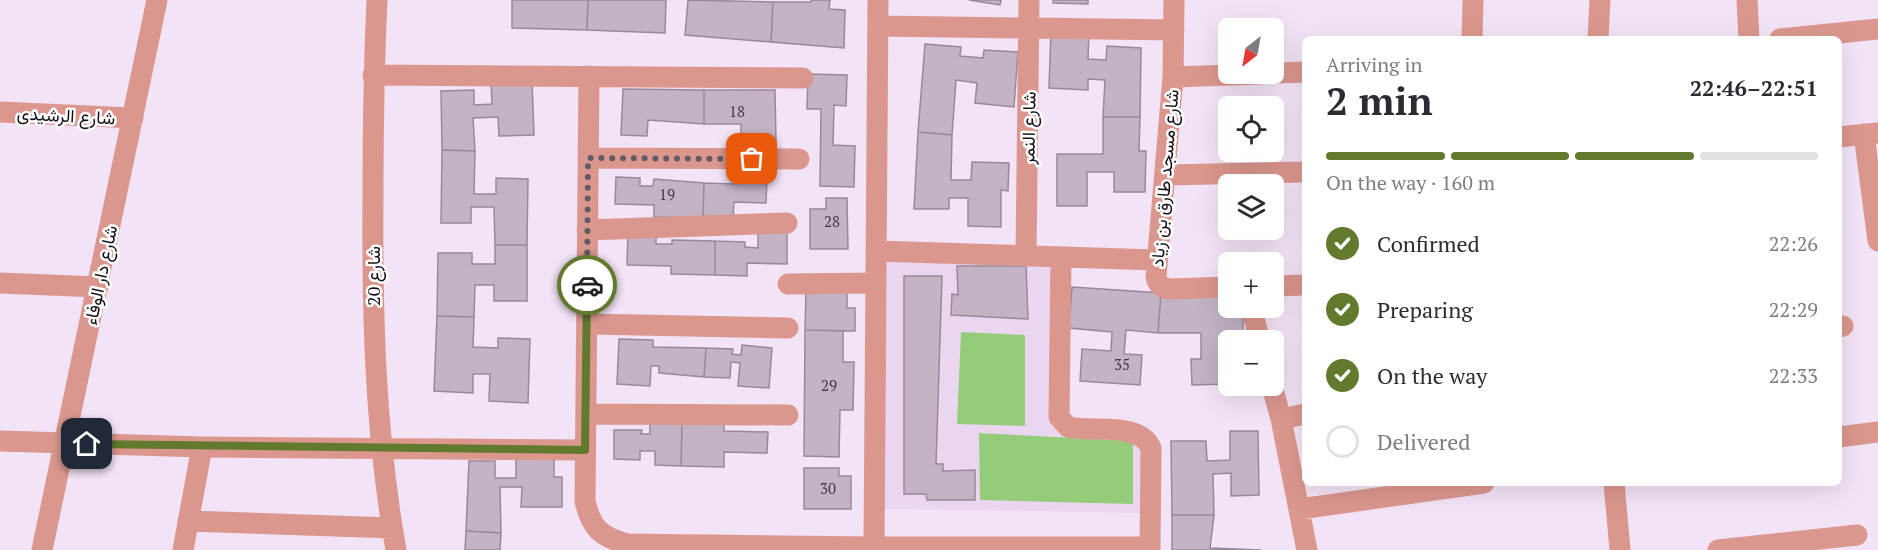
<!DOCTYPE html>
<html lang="en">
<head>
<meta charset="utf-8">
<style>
	:root { --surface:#fff; --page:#f7f7f7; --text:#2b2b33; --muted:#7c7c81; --line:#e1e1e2; --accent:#627a2d }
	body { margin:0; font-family:"PT Serif",Vazirmatn,serif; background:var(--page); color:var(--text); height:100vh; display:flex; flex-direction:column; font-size:22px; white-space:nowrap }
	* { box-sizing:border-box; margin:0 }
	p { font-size:20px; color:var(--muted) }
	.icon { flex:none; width:33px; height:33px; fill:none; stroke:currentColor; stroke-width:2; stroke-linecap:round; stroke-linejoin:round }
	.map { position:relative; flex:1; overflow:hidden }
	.details { position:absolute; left:1302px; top:36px; width:540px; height:450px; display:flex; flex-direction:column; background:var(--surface); border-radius:9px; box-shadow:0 6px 24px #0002 }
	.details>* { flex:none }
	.needle { width:39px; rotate:211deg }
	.buttons { position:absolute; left:1218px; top:18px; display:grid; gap:12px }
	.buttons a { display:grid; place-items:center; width:66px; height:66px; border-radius:9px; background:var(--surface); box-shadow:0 6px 24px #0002; font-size:30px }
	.pin { position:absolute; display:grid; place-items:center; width:51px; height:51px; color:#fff; margin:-26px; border-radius:12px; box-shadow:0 3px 9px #0006 }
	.courier { position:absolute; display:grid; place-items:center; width:60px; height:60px; margin:-30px; border:4px solid #627a2d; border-radius:50%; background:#fff; color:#222; box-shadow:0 2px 8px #0007 }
	.overview em { font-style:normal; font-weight:800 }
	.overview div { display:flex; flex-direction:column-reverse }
	.overview { display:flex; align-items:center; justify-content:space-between; height:102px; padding:0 24px }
	h1 { font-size:39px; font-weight:800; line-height:45px }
	.bar { display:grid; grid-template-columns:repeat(4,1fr); gap:9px 6px; align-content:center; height:72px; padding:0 24px }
	.bar i { height:8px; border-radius:4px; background:var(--line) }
	.bar .active { background:var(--accent) }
	.bar p { grid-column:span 4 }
	ol { padding:0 24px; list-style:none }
	li { display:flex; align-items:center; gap:18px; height:66px }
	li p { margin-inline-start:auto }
	li .icon { padding:6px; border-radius:50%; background:var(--accent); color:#fff; stroke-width:4 }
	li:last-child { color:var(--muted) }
	li i { width:33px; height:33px; border:3px solid var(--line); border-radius:50% }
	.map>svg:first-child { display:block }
	.built { fill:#ebd6ef }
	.green { fill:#95cc7a }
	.building { fill:#c3b3c5; stroke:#98899a; stroke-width:1.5 }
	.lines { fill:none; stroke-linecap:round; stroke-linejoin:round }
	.street { stroke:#db978e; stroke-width:21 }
	.done { stroke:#635a64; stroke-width:6; stroke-dasharray:0 10.8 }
	.route { stroke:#627a2d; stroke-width:8 }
	.labels { text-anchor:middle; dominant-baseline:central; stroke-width:5; stroke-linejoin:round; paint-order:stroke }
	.number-label { font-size:15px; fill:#403942 }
	.street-label { font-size:18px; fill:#151016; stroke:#fff }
</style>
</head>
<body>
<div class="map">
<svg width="1878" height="550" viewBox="0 0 1878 550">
	<rect width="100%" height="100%" fill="#f3e3f6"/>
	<!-- built -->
	<path class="built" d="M877,253L1058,259L1055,412L1143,441L1148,513L876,509Z"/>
	<!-- green -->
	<path class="green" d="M961,332L1025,335V426L957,424Z
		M979,433L1133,441V504L980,500Z"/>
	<!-- building -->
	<path class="building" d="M512,0H588L587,30L512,28Z
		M588,0H666L665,33L587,30Z
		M688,0L773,2L771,42L685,35Z
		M811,0H830L829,9L845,10L844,48L771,42L773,2H811Z
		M969,0H1001L1000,5Z
		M1053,0H1088V4L1053,3Z
		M1051,30L1089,31L1088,59L1106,60L1107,46L1141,48L1140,117H1103L1105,80L1088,79V90L1049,88Z
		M925,44L961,47L960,56L983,58L984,50L1018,52L1014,107L975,103L977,83L956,80L952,135L918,132Z
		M808,74L847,75L846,106L834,105L833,145L855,146L854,187L820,186L821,109H807Z
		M532,81L534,135L499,136L498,117L473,118L475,151L442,150L441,91L474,90V105L492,104L491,82Z
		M623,89L704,90V124L648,120L647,136L621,135Z
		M704,90H775L776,141H741V124H704Z
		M1103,117H1140L1139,151H1146L1145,192H1114V172H1087V206H1057V154H1103Z
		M918,132L952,135L951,180H971L972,162L1009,163L1008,191L1001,190V227L968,226V198H949V209H914Z
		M442,150L475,151L474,194H496V178L528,179L527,245H495L494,207H471V223H441Z
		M734,175L767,176L766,203L734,202L733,219L703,218L704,183L734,184Z
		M616,177L640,178V186H653L654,179L704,183L703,218L654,217V205L615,204Z
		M826,198H847L848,249H810V209H826Z
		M628,230L656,231V244H672V240L715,241V275L671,274V266L627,265Z
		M758,231L787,232V264L747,263V276L715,275V241L745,242V247L758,248Z
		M495,245H527V301H494V285H475L474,317L437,316L438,253H472V264H495Z
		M957,266H1026L1028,319L951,315L952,294L958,295Z
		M904,276H942L936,464H943V471L975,470V500H927L926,494H904Z
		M1072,287L1161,293L1158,333L1126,330L1124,354L1142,355L1140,385L1080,381L1082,349L1111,351L1112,332L1069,328Z
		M806,290L847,292V308H855V331L805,330Z
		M1161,293H1228V308H1243V332H1222L1223,349H1228V384L1192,385L1191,359H1201V333H1158Z
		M437,316L474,317L473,347L498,348V338L530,339L528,403L489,401L490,374H473V393L434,391Z
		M805,330L843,331V362H854L853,410H840L839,457L804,456Z
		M619,339L653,340V347L706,348L704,377L659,373V366H651L650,386L617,384Z
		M742,345L772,348L769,388L738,386L740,363L731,362L730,378L704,377L706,348L733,349L732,354L741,355Z
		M650,423H682L681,466L655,465V451H640V460L614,459V430H642L641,434H650Z
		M682,423H724V431L768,432L767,453L724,452V467L681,466Z
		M1230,431H1258L1259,495L1231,496V473L1213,474L1214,515H1172L1171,441H1206L1207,461L1230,460Z
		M516,458H554V477H562V507H521L522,487H500L501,533L466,531L469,461H495V478H516Z
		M804,468H839V476H851V509H804Z
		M1172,515H1214L1210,548L1261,550H1172Z
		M466,531L501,533L500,550H465Z"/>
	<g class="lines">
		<!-- street -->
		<path class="street" d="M377,0C374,65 373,130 373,196C372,315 375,433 396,550
			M1174,0L1173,77L1156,277C1158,285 1161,287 1169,289L1228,287
			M1747,0L1749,39
			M878,26L1174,30
			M1472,39L1473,0
			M1598,39L1600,0
			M1780,39L1878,29
			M1274,73L1305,72
			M373,75L803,78
			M589,76L585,501C591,528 601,537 627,544L874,547H1150
			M1173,77L1260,74
			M0,112L133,118
			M1864,134L1878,241
			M1839,137L1877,133
			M588,158L799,159
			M1165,175L1305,172
			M587,230L787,223
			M876,251L1157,260
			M1026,256L1029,0
			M1061,257L1059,417L1068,427C1093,433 1139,421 1151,448L1150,550
			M0,283L98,287
			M788,284L876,283
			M1274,286L1305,285
			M1251,308L1260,340
			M587,324L788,328
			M1839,327L1843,326
			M1272,386L1281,419L1307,550
			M586,414L788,415
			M1281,419L1305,414
			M1839,437L1878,432
			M0,441L202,447L585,450
			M1614,483L1620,550
			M1300,509L1484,483
			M188,521L392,528
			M874,547L878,0
			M42,550L157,0
			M183,550L202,447
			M1718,550L1857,535"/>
	</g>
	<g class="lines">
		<!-- done -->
		<path class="done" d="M587,285L588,158L752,159"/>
		<!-- route -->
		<path class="route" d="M87,444L585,450L587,285"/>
	</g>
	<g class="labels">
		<!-- number labels -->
		<g class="number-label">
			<text x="737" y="111">18</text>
			<text x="667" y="194">19</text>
			<text x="832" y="221">28</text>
			<text x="1122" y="364">35</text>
			<text x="829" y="385">29</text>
			<text x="828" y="488">30</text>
		</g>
		<!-- street labels -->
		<g class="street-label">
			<text transform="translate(66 115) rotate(3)">شارع الرشيدى</text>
			<text transform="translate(1028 128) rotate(-89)">شارع النمر</text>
			<text transform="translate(1164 178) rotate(-85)">شارع مسجد طارق بن زياد</text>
			<text transform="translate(100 275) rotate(-78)">شارع دار الوفاء</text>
			<text transform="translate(373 276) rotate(-90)">شارع 20</text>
		</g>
	</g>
</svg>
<div class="buttons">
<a><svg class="needle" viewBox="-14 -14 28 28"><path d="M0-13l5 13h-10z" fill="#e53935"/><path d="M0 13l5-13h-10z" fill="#7c7c81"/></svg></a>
<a><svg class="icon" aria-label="locate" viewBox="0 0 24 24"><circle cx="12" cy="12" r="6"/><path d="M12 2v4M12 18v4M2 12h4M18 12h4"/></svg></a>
<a><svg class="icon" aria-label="layers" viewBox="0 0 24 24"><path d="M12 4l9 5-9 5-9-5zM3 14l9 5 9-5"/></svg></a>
<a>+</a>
<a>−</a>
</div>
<div class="pin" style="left:752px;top:159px;background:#ea580c"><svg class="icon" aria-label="bag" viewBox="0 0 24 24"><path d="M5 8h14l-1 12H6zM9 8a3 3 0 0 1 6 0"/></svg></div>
<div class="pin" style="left:87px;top:444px;background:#1f2937"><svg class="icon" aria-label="home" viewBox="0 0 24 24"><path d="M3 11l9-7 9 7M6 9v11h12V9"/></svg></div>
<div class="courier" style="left:587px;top:285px"><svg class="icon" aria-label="car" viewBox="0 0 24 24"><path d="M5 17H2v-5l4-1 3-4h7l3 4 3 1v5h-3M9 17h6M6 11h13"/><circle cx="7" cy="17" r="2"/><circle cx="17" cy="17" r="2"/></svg></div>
<section class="details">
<div class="overview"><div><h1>2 min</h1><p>Arriving in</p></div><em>22:46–22:51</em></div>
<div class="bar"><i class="active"></i><i class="active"></i><i class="active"></i><i></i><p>On the way · 160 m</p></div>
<ol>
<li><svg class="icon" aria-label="check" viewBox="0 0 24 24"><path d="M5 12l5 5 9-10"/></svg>Confirmed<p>22:26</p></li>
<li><svg class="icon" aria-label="check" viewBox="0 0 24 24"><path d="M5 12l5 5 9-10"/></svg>Preparing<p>22:29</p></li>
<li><svg class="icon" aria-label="check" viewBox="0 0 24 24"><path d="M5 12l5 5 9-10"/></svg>On the way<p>22:33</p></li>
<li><i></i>Delivered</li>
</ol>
</section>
</div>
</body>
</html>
